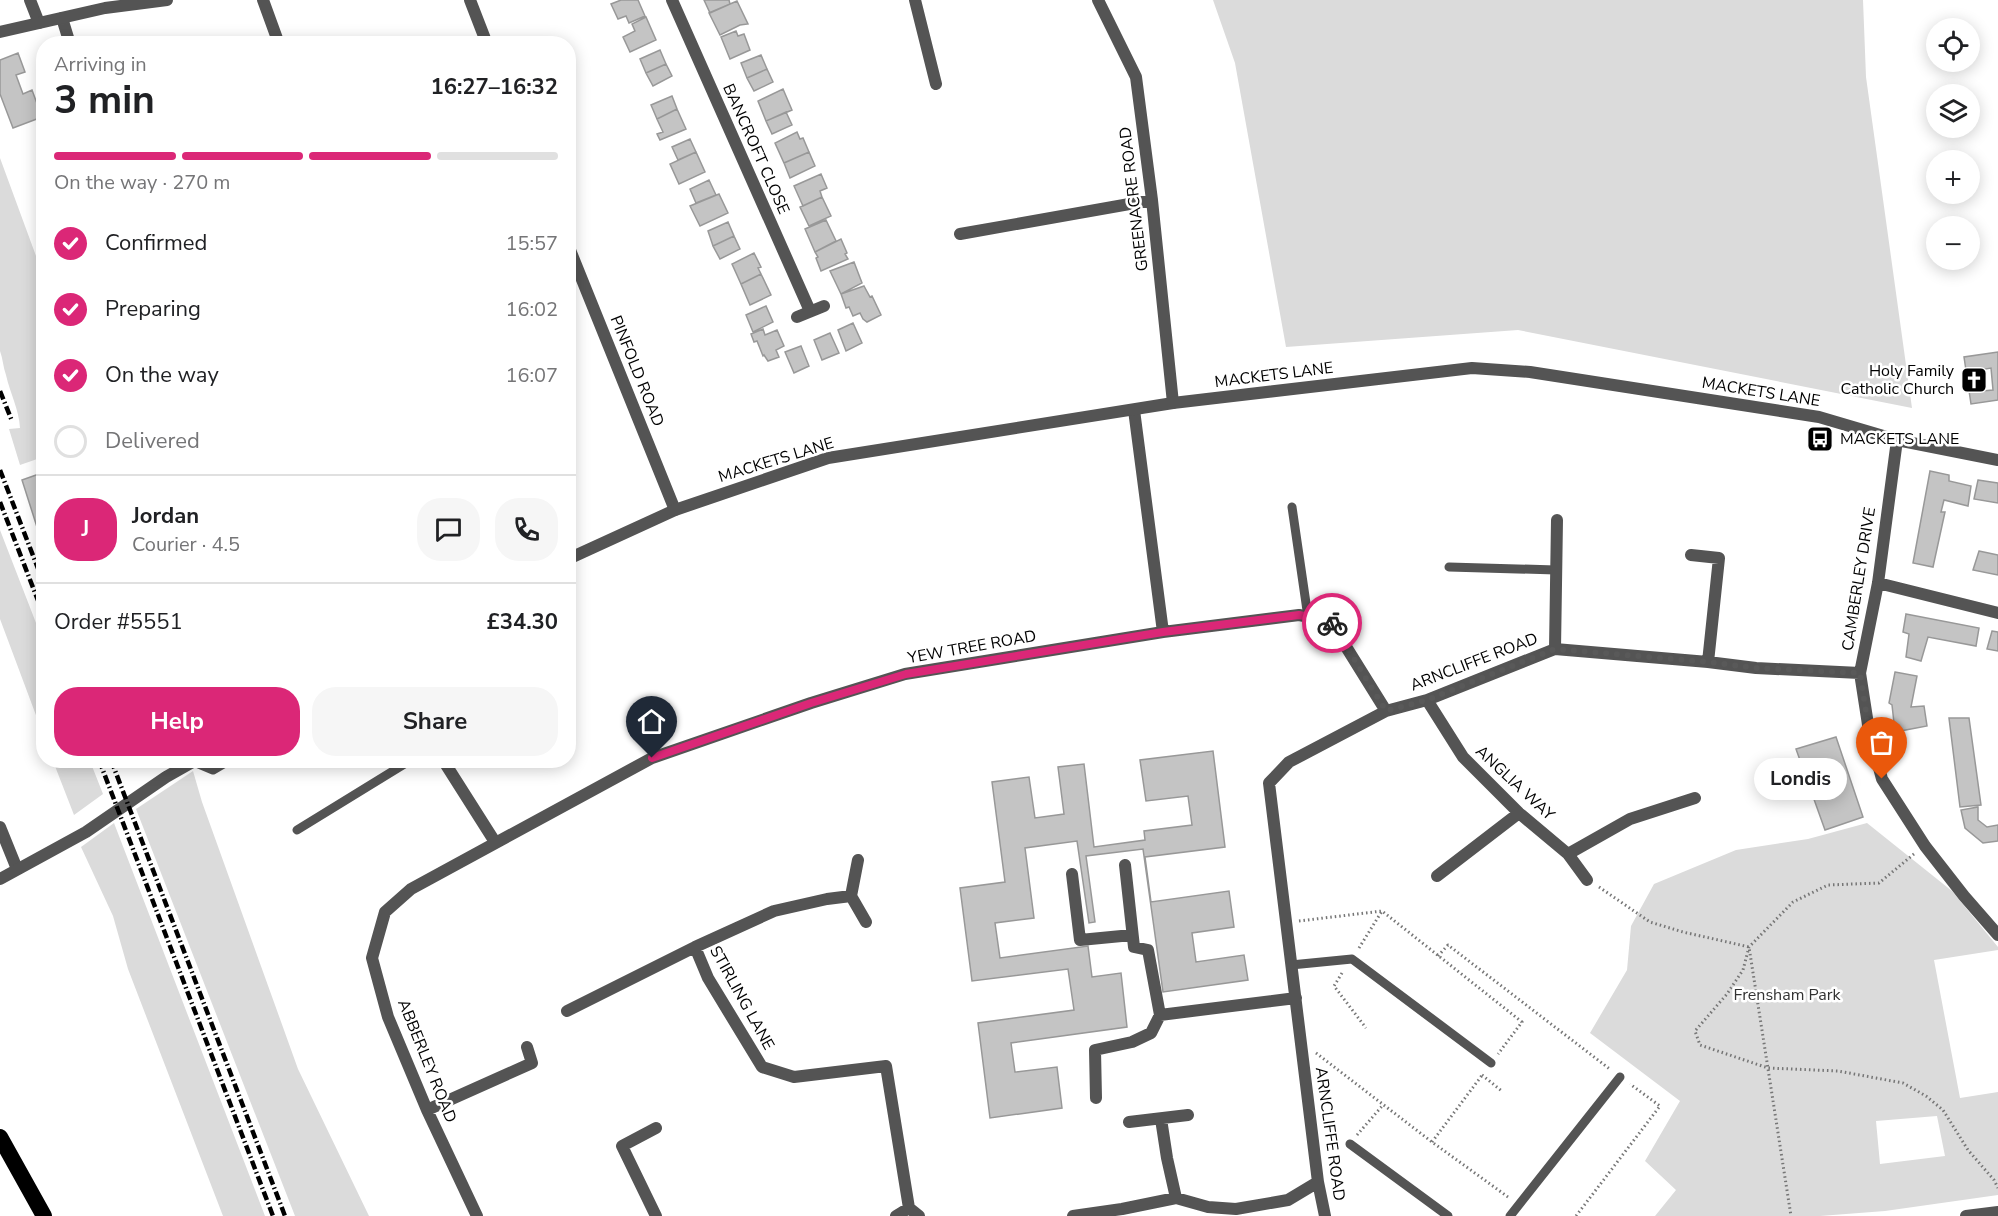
<!DOCTYPE html>
<html lang="en">
<head>
<meta charset="utf-8">
<style>
	:root { --surface:#fff; --page:#f6f6f6; --text:#202124; --muted:#757577; --line:#e0e0e0; --accent:#db2777 }
	body { margin:0; font-family:"Nunito Sans",sans-serif; background:var(--page); color:var(--text); height:100vh; display:flex; flex-direction:column; font-size:22px; white-space:nowrap }
	* { box-sizing:border-box; margin:0 }
	p { font-size:20px; color:var(--muted) }
	.icon { flex:none; width:33px; height:33px; fill:none; stroke:currentColor; stroke-width:2; stroke-linecap:round; stroke-linejoin:round }
	.map { position:relative; flex:1; overflow:hidden }
	.panel { position:absolute; left:36px; top:36px; width:540px; height:732px; display:flex; flex-direction:column; background:var(--surface); border-radius:24px; box-shadow:0 3px 15px #0003 }
	.panel>* { flex:none }
	.controls { position:absolute; left:1926px; top:18px; display:grid; gap:12px }
	.controls a { display:grid; place-items:center; width:54px; height:54px; border-radius:50%; background:var(--surface); box-shadow:0 3px 15px #0003; font-size:30px }
	.pin { position:absolute; display:grid; place-items:center; width:51px; height:51px; color:#fff; margin:-62px -26px; border-radius:50% 50% 50% 0; rotate:-45deg; box-shadow:0 0 6px #0007 }
	.pin .icon { rotate:45deg }
	.courier { position:absolute; display:grid; place-items:center; width:60px; height:60px; margin:-30px; border:4px solid #db2777; border-radius:50%; background:#fff; color:#222; box-shadow:0 2px 8px #0007 }
	.bubble { position:absolute; height:42px; border-radius:21px; background:var(--surface); box-shadow:0 3px 15px #0003; font-size:20px; font-weight:700; line-height:42px; text-align:center }
	.head em { font-style:normal; font-weight:700 }
	.head div { display:flex; flex-direction:column-reverse }
	.head { display:flex; align-items:center; justify-content:space-between; height:102px; padding:0 18px }
	h1 { font-size:39px; font-weight:700; line-height:45px }
	.bar { display:grid; grid-template-columns:repeat(4,1fr); gap:9px 6px; align-content:center; height:72px; padding:0 18px }
	.bar i { height:8px; border-radius:4px; background:var(--line) }
	.bar .selected { background:var(--accent) }
	.bar p { grid-column:span 4 }
	.line { display:flex; align-items:center; gap:15px; padding:0 18px; border-top:2px solid var(--line) }
	.line div { flex:1 }
	.round { display:grid; place-items:center; flex:none; width:63px; height:63px; border-radius:24px; background:var(--page) }
	ol { padding:0 18px; list-style:none }
	li { display:flex; align-items:center; gap:18px; height:66px }
	li p { margin-inline-start:auto }
	li .icon { padding:6px; border-radius:50%; background:var(--accent); color:#fff; stroke-width:4 }
	li:last-child { color:var(--muted) }
	li i { width:33px; height:33px; border:3px solid var(--line); border-radius:50% }
	.action { display:flex; gap:12px; margin-top:auto; padding:12px 18px }
	.action a { flex:1; height:69px; border-radius:24px; background:var(--accent); color:#fff; font-size:24px; font-weight:700; line-height:69px; text-align:center }
	.action a+a { background:var(--page); color:var(--text) }
	.map>svg:first-child { display:block }
	.green { fill:#dbdbdb; fill-rule:evenodd }
	.building { fill:#c4c4c4; stroke:#989898; stroke-width:1.5; fill-rule:evenodd }
	.lines { fill:none; stroke-linecap:round; stroke-linejoin:round }
	.path { stroke:#767676; stroke-width:3; stroke-dasharray:1.5 3; stroke-linecap:butt }
	.service { stroke:#545454; stroke-width:9 }
	.minor { stroke:#545454; stroke-width:12 }
	.tertiary { stroke:#545454; stroke-width:12 }
	.trunk { stroke:#000; stroke-width:16 }
	.rail { stroke:#000; stroke-width:4.5; stroke-dasharray:9 3 1.5 3; stroke-linecap:butt }
	.done { stroke:#595959; stroke-width:6; stroke-dasharray:0 10.8 }
	.route { stroke:#db2777; stroke-width:8 }
	.labels { text-anchor:middle; dominant-baseline:central; stroke-width:5; stroke-linejoin:round; paint-order:stroke }
	.street-label { font-size:16px; fill:#000; stroke:#fff }
	.poi-label { font-size:16px; fill:#000; stroke:#fff; text-anchor:end }
	.park-label { font-size:16px; fill:#323232; stroke:#fff }
</style>
</head>
<body>
<div class="map">
<svg width="1998" height="1216" viewBox="0 0 1998 1216">
	<rect width="100%" height="100%" fill="#fff"/>
	<!-- green -->
	<path class="green" d="M1213,0H1863L1866,77L1912,408L1518,330L1286,347L1235,63Z
		M0,158L43,275V465L40,458L20,465L9,429L20,428C19,409 10,393 6,375C3,367 3,359 0,351Z
		M0,530L43,641V734L0,619Z
		M53,761H90L103,794L74,815Z
		M193,771L202,802L298,1069L369,1216H295L136,809Z
		M114,823L265,1216H223L128,969L113,916L81,847Z
		M1867,823L1952,891L1998,947V950L1934,960L1960,1098L1998,1092V1195L1885,1211L1820,1216H1655L1676,1190L1645,1161L1680,1101L1590,1033L1627,970L1631,926L1654,884L1736,850L1808,839ZM1937,1116L1945,1156L1880,1164L1876,1121Z"/>
	<!-- building -->
	<path class="building" d="M621,0H638L645,16L629,23L626,16L618,19L611,4Z
		M704,0H729L730,4L710,13Z
		M737,1L748,24L740,25L720,35L709,13Z
		M646,17L656,40L630,52L623,37L635,31L632,24Z
		M736,31L738,36L744,34L750,50L730,59L721,37Z
		M660,50L666,64L646,73L640,59Z
		M18,53L25,72L16,75L23,94L32,90L42,117L13,128L0,94V60Z
		M761,55L767,69L747,78L741,63Z
		M666,64L672,76L653,86L646,73Z
		M767,69L773,82L754,91L747,78Z
		M783,89L792,110L766,121L758,101Z
		M672,96L677,109L657,119L651,105Z
		M677,109L686,129L660,140L657,134L663,132L657,119Z
		M786,112L792,125L772,134L766,121Z
		M797,132L800,139L803,138L809,152L784,163L775,143Z
		M690,139L696,152L678,160L672,147Z
		M696,152L705,172L679,184L670,164Z
		M809,152L815,166L790,178L784,163Z
		M821,174L827,188L820,191L822,197L803,206L794,186Z
		M709,180L716,195L696,203L690,189Z
		M719,194L728,213L700,226L690,206Z
		M822,197L831,216L809,226L800,207Z
		M826,220L836,241L815,252L805,229Z
		M728,222L734,236L713,246L708,231Z
		M734,236L740,249L720,259L713,246Z
		M841,239L847,253L845,254L848,259L821,271L816,258L818,257L815,252Z
		M754,253L761,267L758,268L761,274L741,284L732,264Z
		M854,262L862,283L841,294L830,271Z
		M761,274L771,295L750,305L741,284Z
		M864,286L870,297L872,296L881,315L867,322L863,319L860,313L853,316L849,307L846,308L841,294Z
		M766,306L773,322L753,332L746,315Z
		M853,323L862,343L846,351L838,330Z
		M763,329L765,335L777,330L784,346L776,350L779,357L768,361L764,355L763,356L757,341L754,342L751,334Z
		M830,333L839,353L822,360L814,340Z
		M801,346L809,366L794,373L785,352Z
		M1998,352V400L1971,404L1964,357ZM1991,368L1993,390L1982,391L1979,370Z
		M1930,471L1949,475V481L1971,486L1968,506L1944,500L1941,512H1945L1933,567L1913,563Z
		M39,474L44,487V549L22,480Z
		M1978,480L1998,483V503L1974,499Z
		M1979,551L1998,555V575L1973,570Z
		M1906,614L1979,628L1976,646L1928,637L1921,661L1906,657L1909,634L1903,632Z
		M1992,631L1998,632V651L1987,649Z
		M1895,672L1917,676L1911,707L1924,706L1927,726L1895,732L1892,705L1889,703Z
		M1949,718H1969L1981,805L1960,807Z
		M1836,737L1863,817L1825,830L1796,749Z
		M1213,751L1225,847L1145,857L1151,902L1229,891L1234,927L1192,933L1196,962L1244,955L1248,980L1163,992L1143,849L1086,856L1095,922L1089,923L1077,841L1025,848L1034,918L995,923L1000,958L1088,946L1092,977L1121,973L1127,1027L1011,1043L1015,1072L1057,1067L1062,1108L990,1118L978,1023L1074,1010L1068,969L972,981L960,888L1005,882L992,782L1029,777L1035,818L1064,814L1058,767L1084,764L1094,847L1145,840L1144,831L1192,825L1188,796L1146,801L1140,760Z
		M1978,807V820L1987,827L1998,825V841L1983,843L1965,828L1961,810Z"/>
	<g class="lines">
		<!-- path -->
		<path class="path" d="M1914,854L1879,883L1828,885L1793,902L1749,947L1743,970L1727,994L1695,1031L1700,1045L1768,1068L1838,1071L1903,1083L1926,1096L1943,1110L1968,1150L1994,1180L1998,1188
			M1599,887L1650,922L1683,932L1749,947L1791,1216
			M1299,921L1382,911L1522,1022L1498,1054
			M1359,948L1382,911
			M1438,956L1448,945L1611,1070
			M1342,973L1334,986L1366,1028
			M1316,1053L1432,1142L1508,1197
			M1482,1075L1503,1092
			M1357,1135L1383,1105
			M1432,1142L1483,1074
			M1576,1216L1660,1106L1630,1084"/>
		<!-- service -->
		<path class="service" d="M1292,507L1308,617
			M1449,567L1556,570
			M194,762L213,770L230,760
			M297,830L411,760
			M1291,965L1352,959L1491,1063
			M1350,1144L1448,1216
			M1510,1216L1620,1077"/>
		<!-- minor -->
		<path class="minor" d="M30,0L39,23
			M263,0L279,44
			M470,0L487,44
			M672,0L810,311
			M915,0L936,84
			M1098,0L1136,77L1152,200L1173,403
			M62,18L70,44
			M960,234L1152,200
			M568,245L675,510
			M797,317L824,306
			M1134,410L1163,632
			M1897,440L1878,583L1860,673L1869,731L1882,779L1925,846L1964,896L1998,935
			M1691,555L1719,558L1708,662
			M1878,583L1998,613
			M1555,649L1557,520
			M1427,700L1463,757L1519,813L1568,854L1630,819L1695,798
			M443,760L495,842
			M0,827L17,869
			M1568,854L1587,880
			M858,860L851,896L866,922
			M1125,865L1134,947L1148,950L1160,1015L1296,998
			M1072,874L1080,940L1132,935
			M1437,876L1519,813
			M851,896L827,899L774,911L695,947L708,978L762,1067L794,1077L886,1066L909,1208
			M567,1011L695,947
			M1096,1098L1095,1050L1132,1042L1151,1033L1160,1015
			M427,1110L532,1063L527,1047
			M1161,1119L1167,1158L1176,1198
			M1129,1122L1188,1115
			M477,1216L427,1110L388,1017L372,958L385,912L411,889L652,758L811,703L905,674L1163,632L1299,615L1330,621L1386,711
			M656,1216L622,1146L656,1128
			M896,1216L909,1208L919,1216
			M1073,1216L1122,1209L1176,1198L1208,1207L1236,1209L1288,1200L1318,1182
			M1325,1216L1318,1182L1269,783L1289,762L1386,711L1427,700L1555,649L1708,662L1756,668L1860,673
			M1966,1216L1998,1212"/>
		<!-- tertiary -->
		<path class="tertiary" d="M0,32L105,8L167,0
			M568,559L675,510L828,458L1173,403L1472,368L1530,372L1819,417L1897,440L1998,460
			M0,879L86,832L166,777L196,760"/>
		<!-- trunk -->
		<path class="trunk" d="M0,1137L44,1216"/>
		<!-- rail -->
		<path class="rail" d="M0,391L12,421
			M0,470L44,584
			M0,502L44,616
			M99,760L273,1216
			M111,760L285,1216"/>
	</g>
	<g class="lines">
		<!-- done -->
		<path class="done" d="M1332,623L1386,711L1427,700L1555,649L1708,662L1756,668L1860,673L1869,731L1882,779"/>
		<!-- route -->
		<path class="route" d="M652,758L811,703L906,674L1163,632L1299,615L1330,621L1332,623"/>
	</g>
	<!-- icons -->
	<defs>
		<symbol id="church-square" viewBox="-11 -11 22 22"><rect x="-9" y="-9" width="18" height="18" rx="4" fill="#000" stroke="#fff"/><path d="M-1.2-6h2.4v3.5h3.3v2.4h-3.3V6h-2.4V-.1h-3.3v-2.4h3.3Z" fill="#fff"/></symbol>
		<symbol id="bus-square" viewBox="-11 -11 22 22"><rect x="-9" y="-9" width="18" height="18" rx="4" fill="#000" stroke="#fff"/><path d="M-5-6H5V4H4V6H2V4H-2V6H-4V4H-5ZM-3.5-4V0h7V-4ZM-3.5 1.2v1.5H-2V1.2ZM2 1.2v1.5H3.5V1.2Z" fill="#fff"/></symbol>
	</defs>
	<g fill-rule="evenodd">
		<use href="#church-square" x="1959" y="365" width="30" height="30"/>
		<use href="#bus-square" x="1805" y="424" width="30" height="30"/>
	</g>
	<g class="labels">
		<!-- street labels -->
		<g class="street-label">
			<text transform="translate(756 149) rotate(66)">BANCROFT CLOSE</text>
			<text transform="translate(1134 199) rotate(-97)">GREENACRE ROAD</text>
			<text transform="translate(637 371) rotate(68)">PINFOLD ROAD</text>
			<text transform="translate(1274 375) rotate(-7)">MACKETS LANE</text>
			<text transform="translate(1761 392) rotate(9)">MACKETS LANE</text>
			<text transform="translate(776 460) rotate(-17)">MACKETS LANE</text>
			<text transform="translate(1859 579) rotate(-81)">CAMBERLEY DRIVE</text>
			<text transform="translate(972 647) rotate(-10)">YEW TREE ROAD</text>
			<text transform="translate(1474 662) rotate(-21)">ARNCLIFFE ROAD</text>
			<text transform="translate(1515 783) rotate(43)">ANGLIA WAY</text>
			<text transform="translate(742 998) rotate(61)">STIRLING LANE</text>
			<text transform="translate(427 1061) rotate(68)">ABBERLEY ROAD</text>
			<text transform="translate(1330 1134) rotate(82)">ARNCLIFFE ROAD</text>
		</g>
		<!-- poi labels -->
		<g class="poi-label">
			<text x="1954" y="371">Holy Family<tspan x="1954" dy="18">Catholic Church</tspan></text>
			<text x="1840" y="439" text-anchor="start">MACKETS LANE</text>
		</g>
		<!-- park labels -->
		<g class="park-label">
			<text x="1787" y="995">Frensham Park</text>
		</g>
	</g>
</svg>
<div class="controls">
<a><svg class="icon" aria-label="locate" viewBox="0 0 24 24"><circle cx="12" cy="12" r="6"/><path d="M12 2v4M12 18v4M2 12h4M18 12h4"/></svg></a>
<a><svg class="icon" aria-label="layers" viewBox="0 0 24 24"><path d="M12 4l9 5-9 5-9-5zM3 14l9 5 9-5"/></svg></a>
<a>+</a>
<a>−</a>
</div>
<div class="pin" style="left:1882px;top:779px;background:#ea580c"><svg class="icon" aria-label="bag" viewBox="0 0 24 24"><path d="M5 8h14l-1 12H6zM9 8a3 3 0 0 1 6 0"/></svg></div>
<div class="pin" style="left:652px;top:758px;background:#1f2937"><svg class="icon" aria-label="home" viewBox="0 0 24 24"><path d="M3 11l9-7 9 7M6 9v11h12V9"/></svg></div>
<div class="courier" style="left:1332px;top:623px"><svg class="icon" aria-label="bike" viewBox="0 0 24 24"><circle cx="6" cy="16" r="4"/><circle cx="18" cy="16" r="4"/><path d="M6 16l4-8h5l3 8M10 8l3 8H6M13 5h3"/></svg></div>
<div class="bubble" style="left:1754px;top:758px;width:93px">Londis</div>
<section class="panel">
<div class="head"><div><h1>3 min</h1><p>Arriving in</p></div><em>16:27–16:32</em></div>
<div class="bar"><i class="selected"></i><i class="selected"></i><i class="selected"></i><i></i><p>On the way · 270 m</p></div>
<ol>
<li><svg class="icon" aria-label="check" viewBox="0 0 24 24"><path d="M5 12l5 5 9-10"/></svg>Confirmed<p>15:57</p></li>
<li><svg class="icon" aria-label="check" viewBox="0 0 24 24"><path d="M5 12l5 5 9-10"/></svg>Preparing<p>16:02</p></li>
<li><svg class="icon" aria-label="check" viewBox="0 0 24 24"><path d="M5 12l5 5 9-10"/></svg>On the way<p>16:07</p></li>
<li><i></i>Delivered</li>
</ol>
<div class="line" style="height:108px"><b class="round" style="background:var(--accent);color:#fff">J</b><div><b>Jordan</b><p>Courier · 4.5</p></div><a class="round"><svg class="icon" aria-label="chat" viewBox="0 0 24 24"><path d="M4 5h16v11H9l-5 4z"/></svg></a><a class="round"><svg class="icon" aria-label="phone" viewBox="0 0 24 24"><path d="M5 4h4l2 5-3 2q2 4 5 5l2-3 5 2v4C11 20 4 13 5 4z"/></svg></a></div>
<div class="line" style="height:78px"><div>Order #5551</div><b>£34.30</b></div>
<div class="action"><a>Help</a><a>Share</a></div>
</section>
</div>
</body>
</html>
